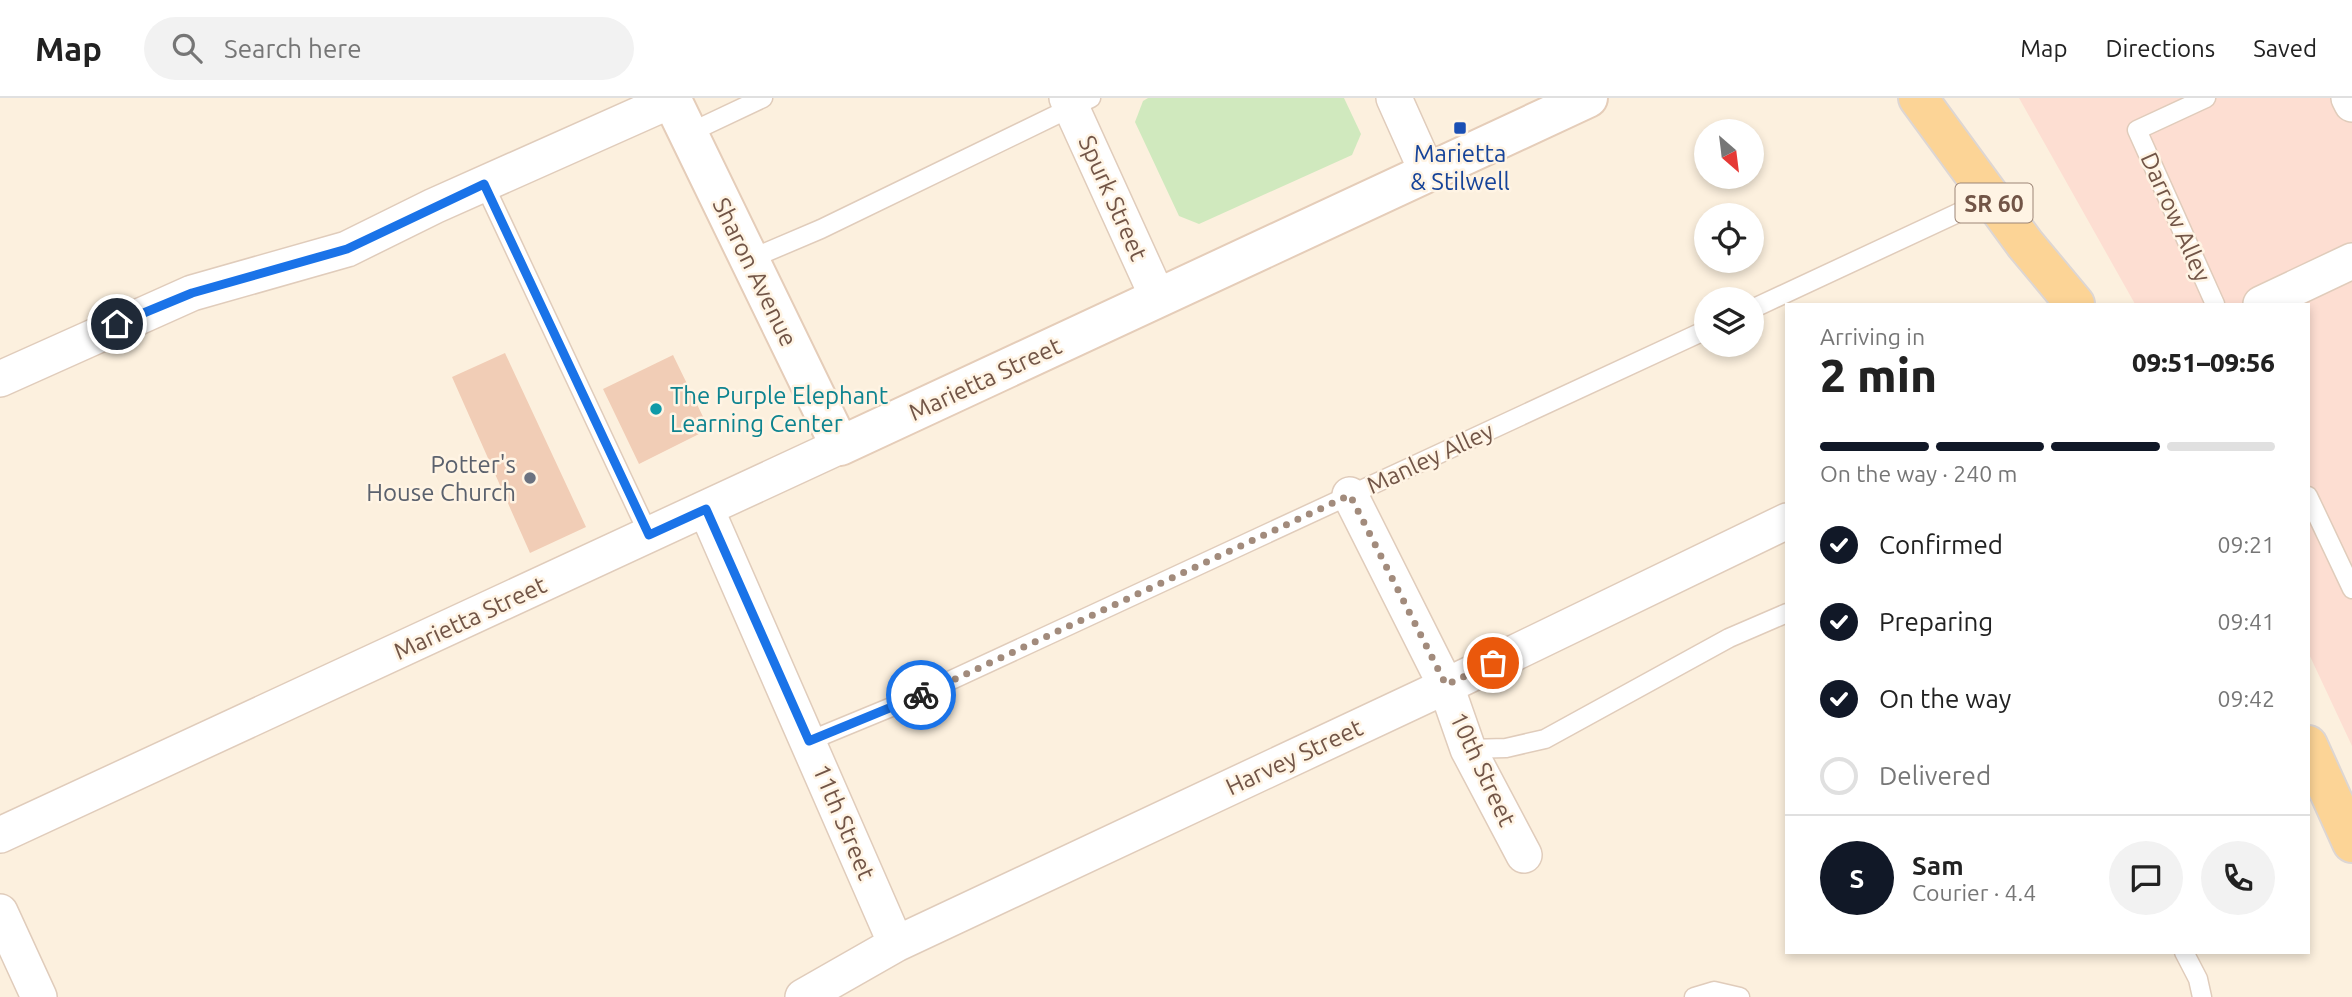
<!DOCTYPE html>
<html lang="en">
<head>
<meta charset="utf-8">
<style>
	:root { --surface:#fff; --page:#f2f2f2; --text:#222; --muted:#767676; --line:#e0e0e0; --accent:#111827 }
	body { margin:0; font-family:Ubuntu,sans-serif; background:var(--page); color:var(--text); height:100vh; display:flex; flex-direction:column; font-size:26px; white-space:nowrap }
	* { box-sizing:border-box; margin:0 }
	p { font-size:23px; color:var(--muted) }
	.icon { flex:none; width:38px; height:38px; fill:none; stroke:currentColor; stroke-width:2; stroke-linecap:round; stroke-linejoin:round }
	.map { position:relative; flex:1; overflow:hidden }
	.panel { position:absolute; left:1785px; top:205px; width:525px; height:651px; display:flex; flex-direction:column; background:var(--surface); border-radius:0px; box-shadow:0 4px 10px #0003 }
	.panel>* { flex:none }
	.needle { width:46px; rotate:152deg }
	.tools { position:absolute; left:1694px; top:21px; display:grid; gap:14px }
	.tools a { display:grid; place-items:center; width:70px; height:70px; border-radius:50%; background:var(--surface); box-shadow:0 4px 10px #0003; font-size:35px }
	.pin { position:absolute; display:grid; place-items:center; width:60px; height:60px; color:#fff; margin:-30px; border:4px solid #fff; border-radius:50%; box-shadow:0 2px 7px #0007 }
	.courier { position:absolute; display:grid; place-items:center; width:70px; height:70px; margin:-35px; border:5px solid #1a73e8; border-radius:50%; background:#fff; color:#222; box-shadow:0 2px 9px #0007 }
	.overview em { font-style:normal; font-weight:800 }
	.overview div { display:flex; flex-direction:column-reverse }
	.overview { display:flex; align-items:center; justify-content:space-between; height:119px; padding:0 35px }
	h1 { font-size:46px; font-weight:800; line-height:52px }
	.bar { display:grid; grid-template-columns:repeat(4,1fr); gap:10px 7px; align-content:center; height:84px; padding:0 35px }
	.bar i { height:9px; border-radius:5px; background:var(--line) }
	.bar .current { background:var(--accent) }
	.bar p { grid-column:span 4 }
	.line { display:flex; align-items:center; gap:18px; padding:0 35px; border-top:2px solid var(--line) }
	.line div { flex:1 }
	.round { display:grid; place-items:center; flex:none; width:74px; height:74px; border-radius:37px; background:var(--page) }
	ol { padding:0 35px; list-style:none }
	li { display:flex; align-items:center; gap:21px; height:77px }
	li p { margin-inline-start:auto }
	li .icon { padding:7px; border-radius:50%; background:var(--accent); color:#fff; stroke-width:4 }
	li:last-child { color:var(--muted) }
	li i { width:38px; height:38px; border:4px solid var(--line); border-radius:50% }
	header { display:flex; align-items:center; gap:42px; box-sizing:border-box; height:98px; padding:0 35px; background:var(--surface); border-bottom:2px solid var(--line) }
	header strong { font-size:33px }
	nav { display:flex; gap:38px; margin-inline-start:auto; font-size:24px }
	.search { width:490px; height:63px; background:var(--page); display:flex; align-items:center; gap:18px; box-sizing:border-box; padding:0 24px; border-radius:38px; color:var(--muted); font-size:26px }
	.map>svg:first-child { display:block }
	.commercial { fill:#fdded2 }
	.green { fill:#d0e9be }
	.building { fill:#f1cdb6 }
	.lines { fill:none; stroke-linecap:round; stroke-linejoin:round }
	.lane-casing { stroke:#e0ccbb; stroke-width:21 }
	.street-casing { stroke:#e0ccbb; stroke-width:38 }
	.secondary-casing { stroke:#e5cdb9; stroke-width:42 }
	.primary-casing { stroke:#ddd6d3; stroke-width:42 }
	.lane { stroke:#fff; stroke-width:18 }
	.street { stroke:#fff; stroke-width:35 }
	.secondary { stroke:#fff; stroke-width:38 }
	.primary { stroke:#fcd496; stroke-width:38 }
	.done { stroke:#a28b7c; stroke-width:7; stroke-dasharray:0 12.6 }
	.route { stroke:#1a73e8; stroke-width:9 }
	.transit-dot { fill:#1a4fb4; stroke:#fff4e4; stroke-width:2.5 }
	.culture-dot { fill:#0f9aa8; stroke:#fff4e4; stroke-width:2.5 }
	.worship-dot { fill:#6b7280; stroke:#fff4e4; stroke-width:2.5 }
	.labels { text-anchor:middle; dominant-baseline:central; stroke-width:5; stroke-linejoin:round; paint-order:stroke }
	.shield { fill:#fff4e4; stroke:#9c8576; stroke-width:2 }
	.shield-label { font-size:23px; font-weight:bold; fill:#725547 }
	.transit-label { font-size:24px; fill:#164399; stroke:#fff4e4 }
	.street-label { font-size:24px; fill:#725547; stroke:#fff4e4 }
	.culture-label { font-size:24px; fill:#0d838f; stroke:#fff4e4; text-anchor:start }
	.worship-label { font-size:24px; fill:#5b616d; stroke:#fff4e4; text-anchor:end }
</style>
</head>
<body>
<header>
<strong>Map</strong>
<div class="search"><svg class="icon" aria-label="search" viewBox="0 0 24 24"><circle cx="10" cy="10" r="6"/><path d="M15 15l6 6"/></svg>Search here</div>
<nav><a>Map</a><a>Directions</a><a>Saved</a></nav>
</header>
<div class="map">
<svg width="2352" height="899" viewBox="0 0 2352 899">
	<rect width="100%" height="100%" fill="#fcf0de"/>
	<!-- commercial -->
	<path class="commercial" d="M2019,0H2352V648L2308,554V206H2135Z"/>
	<!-- green -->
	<path class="green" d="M1148,0H1344L1361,36L1352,57L1199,126L1179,118L1135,24L1143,3Z"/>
	<!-- building -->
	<path class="building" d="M505,255L586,429L530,455L452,279Z
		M673,257L709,331L639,366L603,291Z"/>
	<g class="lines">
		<defs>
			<path id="lane" d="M2206,0L2137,32L2215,206
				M689,35L763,0
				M484,86L649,437
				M748,162L821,131L1091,0
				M1752,211L1990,100
				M2308,398L2352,491
				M809,643L906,603L1706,232
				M1468,651L1506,650L1545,641L1729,540L1787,515
				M2184,854L2198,881L2202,899
				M1694,899L1714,893L1740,899"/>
			<path id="street" d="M1067,0L1158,200
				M1394,0L1428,76
				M2349,0L2352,6
				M2261,206L2352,163
				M0,281L192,195L347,151L434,108L672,2
				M1350,397L1446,588L1468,651L1524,757
				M706,411L896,846
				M0,737L840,348
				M0,814L39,899
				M803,899L896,846L1446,588L1787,423"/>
			<path id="secondary" d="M671,0L840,348L1588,0"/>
			<path id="primary" d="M1918,0L2025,146L2075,206
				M2308,647L2352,745"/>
		</defs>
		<!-- lane casing -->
		<use href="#lane" class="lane-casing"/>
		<!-- street casing -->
		<use href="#street" class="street-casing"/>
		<!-- secondary casing -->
		<use href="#secondary" class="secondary-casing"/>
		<!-- primary casing -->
		<use href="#primary" class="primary-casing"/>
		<!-- lane -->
		<use href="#lane" class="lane"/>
		<!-- street -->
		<use href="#street" class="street"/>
		<!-- secondary -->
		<use href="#secondary" class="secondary"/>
		<!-- primary -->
		<use href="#primary" class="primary"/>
	</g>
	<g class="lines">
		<!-- done -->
		<path class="done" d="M921,597L1350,397L1446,587L1493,565"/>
		<!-- route -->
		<path class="route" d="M117,226L192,195L347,151L484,86L649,437L706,411L809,643L921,597"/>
	</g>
	<!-- markers -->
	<rect class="transit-dot" x="1453" y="23" width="14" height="14" rx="3.5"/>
	<circle class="culture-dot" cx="656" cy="311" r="7"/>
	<circle class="worship-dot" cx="530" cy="380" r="7"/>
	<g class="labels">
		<!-- shield labels -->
		<rect class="shield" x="1955.5" y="85.5" width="77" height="39" rx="5"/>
		<g class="shield-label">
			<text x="1994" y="105">SR 60</text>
		</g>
		<!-- transit labels -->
		<g class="transit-label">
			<text x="1460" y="55">Marietta<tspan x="1460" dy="28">&amp; Stilwell</tspan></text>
		</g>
		<!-- street labels -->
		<g class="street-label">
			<text transform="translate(1113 100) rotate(66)">Spurk Street</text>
			<text transform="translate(2176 119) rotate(66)">Darrow Alley</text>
			<text transform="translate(755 174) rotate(64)">Sharon Avenue</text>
			<text transform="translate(985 281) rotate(-25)">Marietta Street</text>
			<text transform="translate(1430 360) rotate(-25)">Manley Alley</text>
			<text transform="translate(470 520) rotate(-25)">Marietta Street</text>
			<text transform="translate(1294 659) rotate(-25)">Harvey Street</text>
			<text transform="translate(1483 671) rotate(65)">10th Street</text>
			<text transform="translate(844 724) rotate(67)">11th Street</text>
		</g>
		<!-- culture labels -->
		<g class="culture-label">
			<text x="670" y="297">The Purple Elephant<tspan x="670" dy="28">Learning Center</tspan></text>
		</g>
		<!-- worship labels -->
		<g class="worship-label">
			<text x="516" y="366">Potter's<tspan x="516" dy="28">House Church</tspan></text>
		</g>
	</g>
</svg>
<div class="tools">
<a><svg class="needle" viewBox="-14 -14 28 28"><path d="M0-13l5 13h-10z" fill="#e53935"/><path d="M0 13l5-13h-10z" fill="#767676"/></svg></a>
<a><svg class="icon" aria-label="locate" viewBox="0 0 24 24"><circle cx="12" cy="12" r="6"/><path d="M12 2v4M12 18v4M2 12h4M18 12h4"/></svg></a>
<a><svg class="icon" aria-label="layers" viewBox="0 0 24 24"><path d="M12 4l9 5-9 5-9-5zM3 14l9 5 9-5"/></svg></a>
</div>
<div class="pin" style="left:1493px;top:565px;background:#ea580c"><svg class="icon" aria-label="bag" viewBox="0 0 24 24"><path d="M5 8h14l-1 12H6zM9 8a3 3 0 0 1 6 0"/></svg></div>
<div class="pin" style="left:117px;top:226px;background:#1f2937"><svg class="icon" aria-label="home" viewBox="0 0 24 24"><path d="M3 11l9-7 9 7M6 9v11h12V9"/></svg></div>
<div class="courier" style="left:921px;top:597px"><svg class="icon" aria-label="bike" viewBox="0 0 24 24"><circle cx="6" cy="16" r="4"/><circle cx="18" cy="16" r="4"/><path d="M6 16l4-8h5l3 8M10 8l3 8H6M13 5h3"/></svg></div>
<section class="panel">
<div class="overview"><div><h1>2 min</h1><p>Arriving in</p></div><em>09:51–09:56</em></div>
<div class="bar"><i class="current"></i><i class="current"></i><i class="current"></i><i></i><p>On the way · 240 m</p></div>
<ol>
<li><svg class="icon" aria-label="check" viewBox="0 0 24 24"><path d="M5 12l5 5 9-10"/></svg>Confirmed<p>09:21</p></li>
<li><svg class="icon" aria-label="check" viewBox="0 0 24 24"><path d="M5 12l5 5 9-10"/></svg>Preparing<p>09:41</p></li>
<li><svg class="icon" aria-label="check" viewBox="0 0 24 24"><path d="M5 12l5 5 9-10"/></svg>On the way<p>09:42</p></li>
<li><i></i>Delivered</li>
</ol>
<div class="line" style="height:126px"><b class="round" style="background:var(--accent);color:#fff">S</b><div><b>Sam</b><p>Courier · 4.4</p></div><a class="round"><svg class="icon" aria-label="chat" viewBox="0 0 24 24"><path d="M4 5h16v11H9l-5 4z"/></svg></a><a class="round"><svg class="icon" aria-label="phone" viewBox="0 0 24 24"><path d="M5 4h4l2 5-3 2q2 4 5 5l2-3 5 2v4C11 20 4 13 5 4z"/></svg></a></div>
</section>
</div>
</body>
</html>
